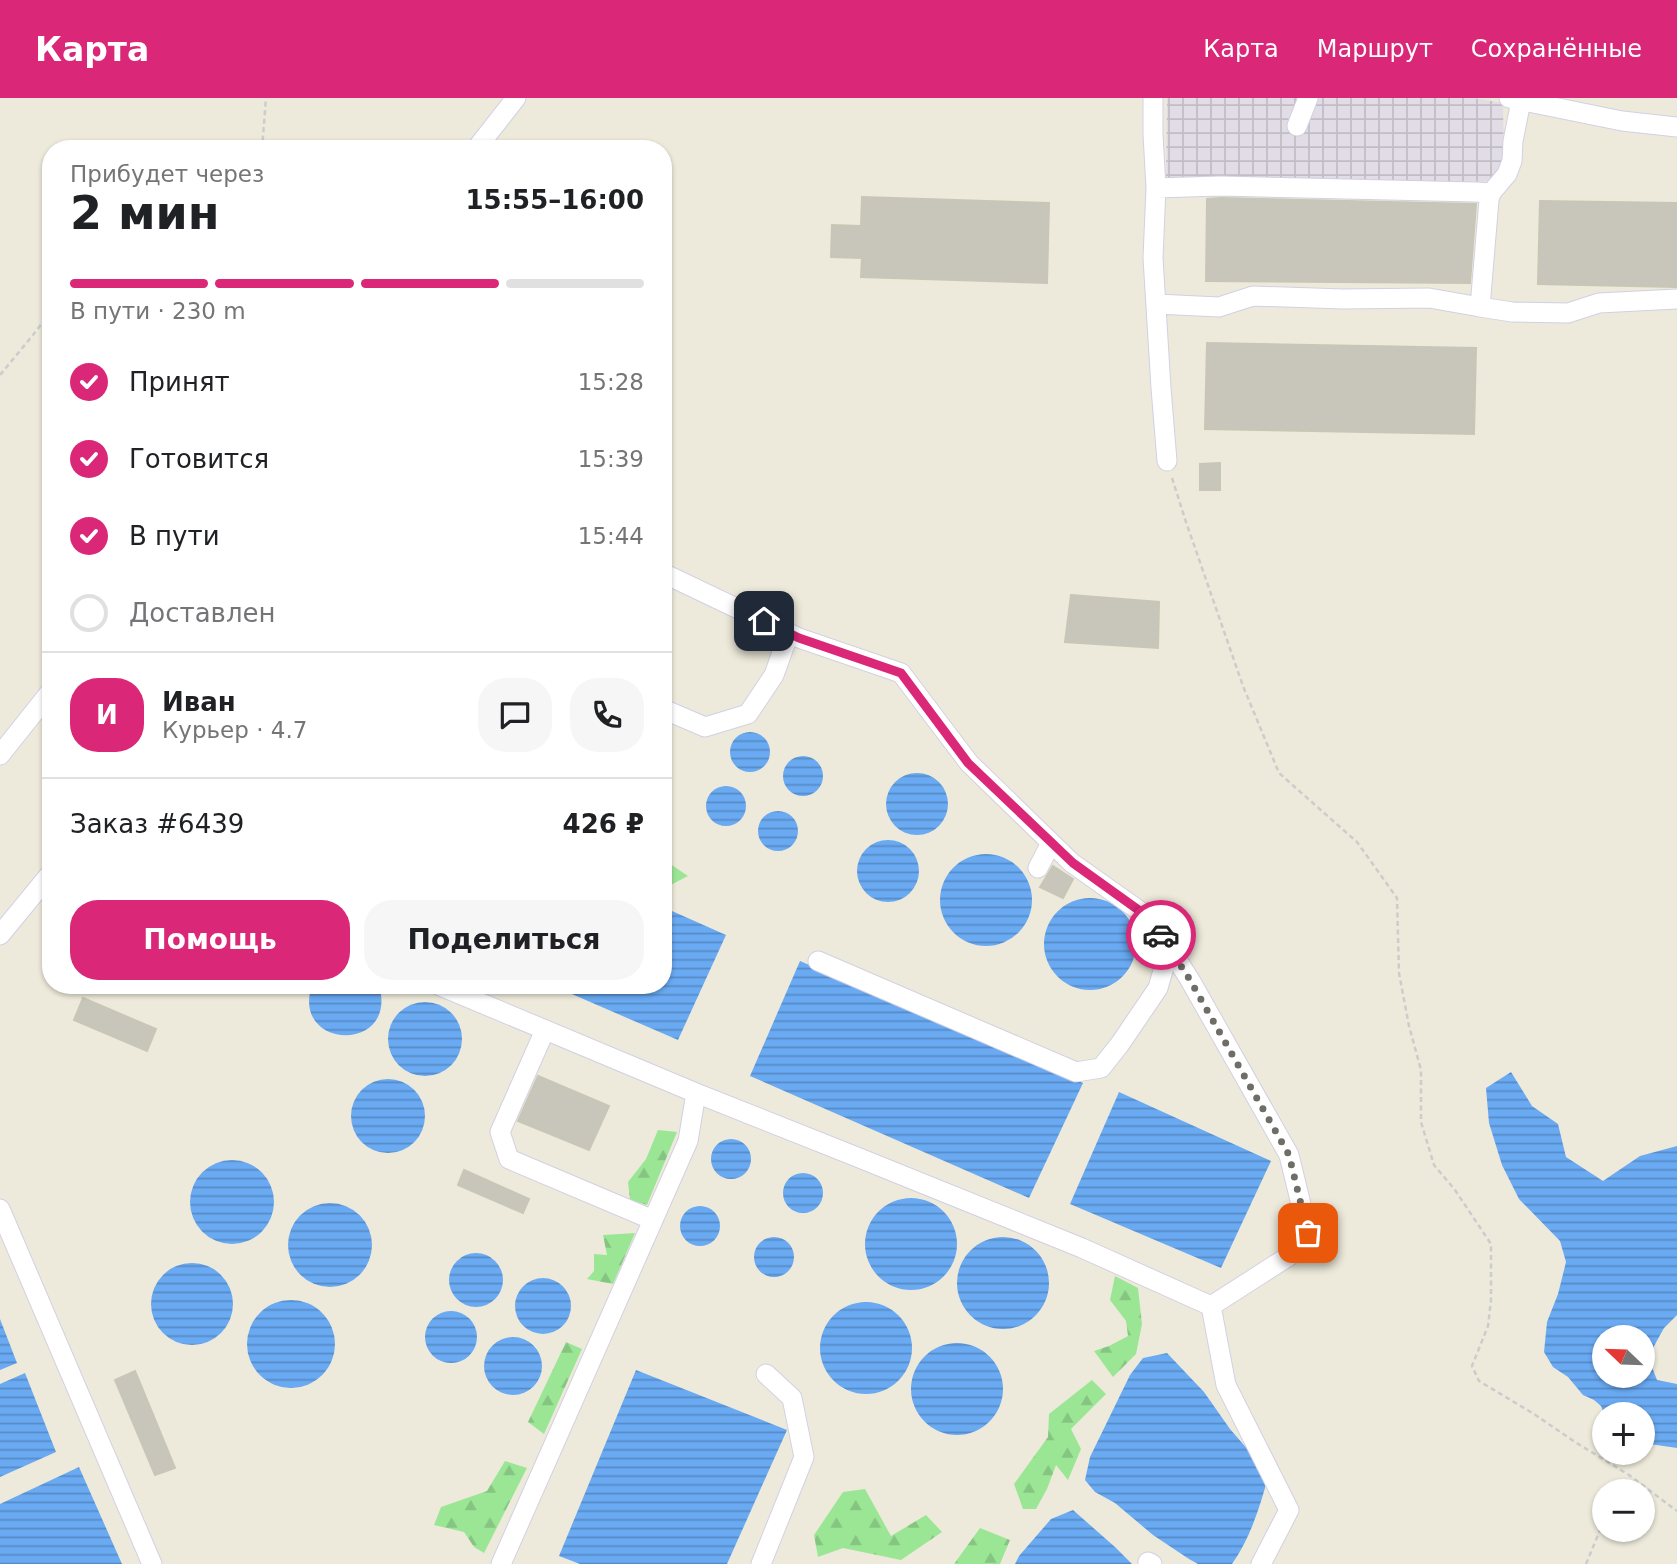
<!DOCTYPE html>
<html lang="ru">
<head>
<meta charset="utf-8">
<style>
	:root { --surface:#fff; --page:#f6f6f6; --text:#202124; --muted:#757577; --line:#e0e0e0; --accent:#db2777 }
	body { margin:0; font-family:"DejaVu Sans",sans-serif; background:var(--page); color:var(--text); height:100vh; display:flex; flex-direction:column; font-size:26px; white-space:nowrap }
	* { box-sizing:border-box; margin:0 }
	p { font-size:23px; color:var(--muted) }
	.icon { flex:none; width:38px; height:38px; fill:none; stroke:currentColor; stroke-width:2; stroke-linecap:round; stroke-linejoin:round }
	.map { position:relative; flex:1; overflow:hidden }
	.panel { position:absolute; left:42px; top:42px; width:630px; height:854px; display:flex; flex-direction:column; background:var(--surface); border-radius:28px; box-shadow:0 2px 5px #0004 }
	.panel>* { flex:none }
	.needle { width:46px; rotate:293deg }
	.controls { position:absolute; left:1592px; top:1227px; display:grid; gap:14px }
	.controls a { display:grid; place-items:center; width:63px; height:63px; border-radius:50%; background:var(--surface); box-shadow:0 2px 5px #0004; font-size:35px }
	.pin { position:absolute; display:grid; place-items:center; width:60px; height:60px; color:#fff; margin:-30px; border-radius:14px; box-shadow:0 4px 10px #0006 }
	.courier { position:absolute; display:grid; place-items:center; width:70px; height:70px; margin:-35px; border:5px solid #db2777; border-radius:50%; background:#fff; color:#222; box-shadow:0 2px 9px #0007 }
	.headline em { font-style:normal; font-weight:600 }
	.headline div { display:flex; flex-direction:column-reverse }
	.headline { display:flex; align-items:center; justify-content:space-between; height:119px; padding:0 28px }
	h1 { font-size:46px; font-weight:600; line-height:52px }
	.bar { display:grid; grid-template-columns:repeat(4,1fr); gap:10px 7px; align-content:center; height:84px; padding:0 28px }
	.bar i { height:9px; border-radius:5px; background:var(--line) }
	.bar .selected { background:var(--accent) }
	.bar p { grid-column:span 4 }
	.line { display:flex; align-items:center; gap:18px; padding:0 28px; border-top:2px solid var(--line) }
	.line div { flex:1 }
	.round { display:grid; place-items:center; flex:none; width:74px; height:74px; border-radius:28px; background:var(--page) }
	ol { padding:0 28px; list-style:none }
	li { display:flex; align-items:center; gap:21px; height:77px }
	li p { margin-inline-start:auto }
	li .icon { padding:7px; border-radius:50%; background:var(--accent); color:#fff; stroke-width:4 }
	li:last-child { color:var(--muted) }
	li i { width:38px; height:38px; border:4px solid var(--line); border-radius:50% }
	.cta { display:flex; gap:14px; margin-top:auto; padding:14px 28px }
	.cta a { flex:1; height:80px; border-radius:28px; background:var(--accent); color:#fff; font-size:28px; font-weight:600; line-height:80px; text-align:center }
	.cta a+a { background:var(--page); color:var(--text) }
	header { display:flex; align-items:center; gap:42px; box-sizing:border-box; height:98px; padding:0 35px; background:var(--accent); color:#fff }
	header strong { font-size:33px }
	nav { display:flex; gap:38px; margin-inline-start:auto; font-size:24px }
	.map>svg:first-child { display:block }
	.industrial { fill:url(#industrial-grid) }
	.forest { fill:url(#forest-firs) }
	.water { fill:url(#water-rules); fill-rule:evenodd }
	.building { fill:#c8c6bb; stroke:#c8c6b5; stroke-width:2 }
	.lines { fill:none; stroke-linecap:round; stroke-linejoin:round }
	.minor-casing { stroke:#d2d0e3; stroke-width:21 }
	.path { stroke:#ccc; stroke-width:2.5; stroke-dasharray:5 3.5; stroke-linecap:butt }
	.minor { stroke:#fff; stroke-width:19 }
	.done { stroke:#6e6d68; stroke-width:7; stroke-dasharray:0 12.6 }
	.route { stroke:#db2777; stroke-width:9 }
</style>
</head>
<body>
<header>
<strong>Карта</strong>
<nav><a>Карта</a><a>Маршрут</a><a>Сохранённые</a></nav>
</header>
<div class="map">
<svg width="1677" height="1466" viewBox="0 0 1677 1466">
	<defs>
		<pattern id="industrial-grid" width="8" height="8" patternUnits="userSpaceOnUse" patternTransform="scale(1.75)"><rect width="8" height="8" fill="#e1dce5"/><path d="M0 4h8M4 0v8" fill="none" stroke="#c1bdc5"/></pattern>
		<pattern id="forest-firs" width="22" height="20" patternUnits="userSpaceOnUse" patternTransform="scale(1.75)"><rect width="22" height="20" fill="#9be695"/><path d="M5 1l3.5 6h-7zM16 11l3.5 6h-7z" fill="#86c581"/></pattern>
		<pattern id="water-rules" width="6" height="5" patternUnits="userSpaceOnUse" patternTransform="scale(1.75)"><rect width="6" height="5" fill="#69aaf3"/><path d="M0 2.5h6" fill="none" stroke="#578bc5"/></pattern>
	</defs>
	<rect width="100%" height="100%" fill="#edeadb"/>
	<!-- industrial -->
	<path class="industrial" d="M1167,0H1474L1503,5L1504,64L1497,83L1390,86L1166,82Z"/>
	<!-- forest -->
	<path class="forest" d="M663,761L688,778L663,791Z
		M658,1032L677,1034L647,1107L630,1102L628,1084L646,1061Z
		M635,1135L613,1186L587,1181L594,1173V1156L607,1157L603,1137Z
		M1115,1178L1138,1190L1142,1226L1136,1256L1113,1279L1094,1253L1109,1248L1128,1238L1126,1223L1110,1202Z
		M566,1244L582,1251L544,1336L528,1324Z
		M1092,1282L1106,1296L1071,1331L1081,1351L1068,1382L1056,1367L1047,1391L1036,1411H1023L1014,1386L1048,1339L1049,1316Z
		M505,1363L527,1370L484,1455L474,1449L464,1434L434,1427L441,1409L487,1393Z
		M865,1391L891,1438L926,1417L942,1434L901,1462L843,1450L818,1459L814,1437L843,1394Z
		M980,1430L1010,1442L1000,1466H954Z"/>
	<!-- water -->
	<path class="water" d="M730 654a20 20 0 1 1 40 0a20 20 0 1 1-40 0Z
		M783 678a20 20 0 1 1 40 0a20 20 0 1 1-40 0Z
		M886 706a31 31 0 1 1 62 0a31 31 0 1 1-62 0Z
		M706 708a20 20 0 1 1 40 0a20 20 0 1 1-40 0Z
		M758 733a20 20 0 1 1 40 0a20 20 0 1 1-40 0Z
		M857 773a31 31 0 1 1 62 0a31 31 0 1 1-62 0Z
		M940 802a46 46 0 1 1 92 0a46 46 0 1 1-92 0Z
		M1044 846a46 46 0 1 1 92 0a46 46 0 1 1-92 0Z
		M663,809L726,837L678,942L551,887H663Z
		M800,863L1083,985L1029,1100L750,978Z
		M312,887H379C399,956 290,952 312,887Z
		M388 941a37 37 0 1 1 74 0a37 37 0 1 1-74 0Z
		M1511,974L1532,1008L1558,1026L1566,1059L1603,1083L1640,1058L1677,1048V1217L1664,1230L1648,1259L1657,1282L1677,1286V1350L1643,1345V1316H1605V1318L1601,1308L1594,1302L1583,1297L1568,1279L1553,1269L1544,1254L1547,1224L1558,1196L1566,1164L1560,1143L1519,1101L1502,1067L1489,1025L1486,990ZM1643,1239V1278H1605V1239Z
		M351 1018a37 37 0 1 1 74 0a37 37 0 1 1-74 0Z
		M1119,994L1271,1063L1221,1170L1070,1106Z
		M711 1061a20 20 0 1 1 40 0a20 20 0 1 1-40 0Z
		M190 1104a42 42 0 1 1 84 0a42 42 0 1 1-84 0Z
		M783 1095a20 20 0 1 1 40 0a20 20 0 1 1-40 0Z
		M865 1146a46 46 0 1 1 92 0a46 46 0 1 1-92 0Z
		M288 1147a42 42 0 1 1 84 0a42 42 0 1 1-84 0Z
		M680 1128a20 20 0 1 1 40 0a20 20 0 1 1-40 0Z
		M754 1159a20 20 0 1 1 40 0a20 20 0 1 1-40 0Z
		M957 1185a46 46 0 1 1 92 0a46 46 0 1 1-92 0Z
		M449 1182a27 27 0 1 1 54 0a27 27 0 1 1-54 0Z
		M151 1206a41 41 0 1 1 82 0a41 41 0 1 1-82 0Z
		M515 1208a28 28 0 1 1 56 0a28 28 0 1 1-56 0Z
		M247 1246a44 44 0 1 1 88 0a44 44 0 1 1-88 0Z
		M820 1250a46 46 0 1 1 92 0a46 46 0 1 1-92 0Z
		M425 1239a26 26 0 1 1 52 0a26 26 0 1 1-52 0Z
		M0,1221L17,1265L0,1272Z
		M484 1268a29 29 0 1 1 58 0a29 29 0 1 1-58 0Z
		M911 1291a46 46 0 1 1 92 0a46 46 0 1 1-92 0Z
		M1167,1255L1204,1294L1230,1331L1269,1376C1260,1408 1251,1439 1232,1466H1198L1189,1461L1153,1437L1115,1405L1095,1394L1085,1382L1090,1359L1130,1277L1143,1260Z
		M636,1272L787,1332L727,1466H580L559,1458Z
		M25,1275L56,1354L0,1379V1286Z
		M79,1369L122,1466H0V1406Z
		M1073,1412L1115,1449L1132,1466H1015L1019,1458L1051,1421Z"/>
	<!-- building -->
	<path class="building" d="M862,99L1049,105L1047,185L861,179L862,160L831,159L832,127L861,128Z
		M1221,100L1476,106L1470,185L1206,183L1207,101Z
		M1540,103L1677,105V189L1538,186Z
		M1207,245L1476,250L1474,336L1205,331Z
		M1220,365V392H1200V366Z
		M1071,497L1159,504L1158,550L1065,544Z
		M1053,768L1073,781L1063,800L1040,789Z
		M83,900L156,931L147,953L74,922Z
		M538,978L609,1008L589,1052L518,1023Z
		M464,1072L529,1101L523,1115L458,1087Z
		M135,1273L175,1370L155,1377L115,1282Z"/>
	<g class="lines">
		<defs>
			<path id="minor" d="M1153,0V36L1156,90L1153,160L1161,290L1167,363
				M1509,0L1622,23L1677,29
				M1297,28L1308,0
				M476,51L516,0
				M1156,90L1221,88L1475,94L1491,95L1507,76L1512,63L1513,43L1521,3
				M1156,206L1219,209L1253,198L1343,201L1429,200L1480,209L1489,102L1491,95
				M1480,209L1512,214L1568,215L1599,205L1677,201
				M663,475L799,540L901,575L969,665L1072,765L1151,821L1190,882L1289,1057L1308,1135L1289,1158L1211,1208L1082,1150L852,1057L696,995
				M663,611L705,629L748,616L774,577L789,535
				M0,657L51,593
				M1038,770L1051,745
				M0,837L51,775
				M818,863L1076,974L1101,970L1120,946L1158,890L1166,862L1162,842
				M438,887L696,995L688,1043L501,1466
				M545,932L500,1034L509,1061L653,1122
				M0,1111L152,1466
				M1211,1208L1226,1287L1289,1412L1261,1466
				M1148,1464L1152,1466
				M761,1466L804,1359L792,1300L766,1276"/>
		</defs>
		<!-- minor casing -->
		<use href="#minor" class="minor-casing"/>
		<!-- path -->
		<path class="path" d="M262,51L266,0
			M0,277L33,237L51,213
			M1172,380L1186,424L1243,588L1279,675L1357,744L1397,800L1399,875L1409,928L1421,972V1024L1434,1067L1455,1092L1491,1146V1202L1488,1228L1472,1268L1479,1283L1534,1316L1575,1344L1629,1377L1677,1413
			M1620,1393L1629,1378
			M1586,1466L1605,1420"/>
		<!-- minor -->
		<use href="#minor" class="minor"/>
	</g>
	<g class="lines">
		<!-- done -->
		<path class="done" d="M1161,837L1190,882L1289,1057L1308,1135"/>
		<!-- route -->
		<path class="route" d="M764,523L799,540L901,575L968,665L1073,765L1151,821L1161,837"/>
	</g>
</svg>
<div class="controls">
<a><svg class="needle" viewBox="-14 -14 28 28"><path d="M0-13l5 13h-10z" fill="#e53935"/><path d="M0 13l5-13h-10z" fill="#757577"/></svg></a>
<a>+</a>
<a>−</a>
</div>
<div class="pin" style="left:1308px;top:1135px;background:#ea580c"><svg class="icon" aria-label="bag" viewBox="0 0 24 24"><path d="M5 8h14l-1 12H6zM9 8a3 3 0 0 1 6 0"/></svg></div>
<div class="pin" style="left:764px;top:523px;background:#1f2937"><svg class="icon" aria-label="home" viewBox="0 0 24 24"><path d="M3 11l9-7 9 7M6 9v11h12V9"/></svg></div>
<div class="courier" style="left:1161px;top:837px"><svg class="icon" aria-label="car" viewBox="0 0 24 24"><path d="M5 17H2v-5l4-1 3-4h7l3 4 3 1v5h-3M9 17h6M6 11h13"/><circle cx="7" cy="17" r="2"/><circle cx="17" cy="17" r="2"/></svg></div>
<section class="panel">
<div class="headline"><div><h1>2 мин</h1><p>Прибудет через</p></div><em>15:55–16:00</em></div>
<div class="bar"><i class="selected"></i><i class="selected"></i><i class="selected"></i><i></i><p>В пути · 230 m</p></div>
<ol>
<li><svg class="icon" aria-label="check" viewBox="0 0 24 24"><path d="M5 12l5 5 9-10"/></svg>Принят<p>15:28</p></li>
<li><svg class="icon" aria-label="check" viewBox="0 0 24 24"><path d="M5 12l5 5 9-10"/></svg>Готовится<p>15:39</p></li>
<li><svg class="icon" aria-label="check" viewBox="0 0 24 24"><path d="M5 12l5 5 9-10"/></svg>В пути<p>15:44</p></li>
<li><i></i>Доставлен</li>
</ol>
<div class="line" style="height:126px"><b class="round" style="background:var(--accent);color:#fff">И</b><div><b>Иван</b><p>Курьер · 4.7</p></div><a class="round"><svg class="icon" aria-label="chat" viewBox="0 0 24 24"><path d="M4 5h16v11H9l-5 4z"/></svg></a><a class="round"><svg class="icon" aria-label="phone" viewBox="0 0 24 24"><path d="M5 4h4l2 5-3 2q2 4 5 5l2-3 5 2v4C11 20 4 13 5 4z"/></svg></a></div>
<div class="line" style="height:91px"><div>Заказ #6439</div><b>426 ₽</b></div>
<div class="cta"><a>Помощь</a><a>Поделиться</a></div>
</section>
</div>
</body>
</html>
